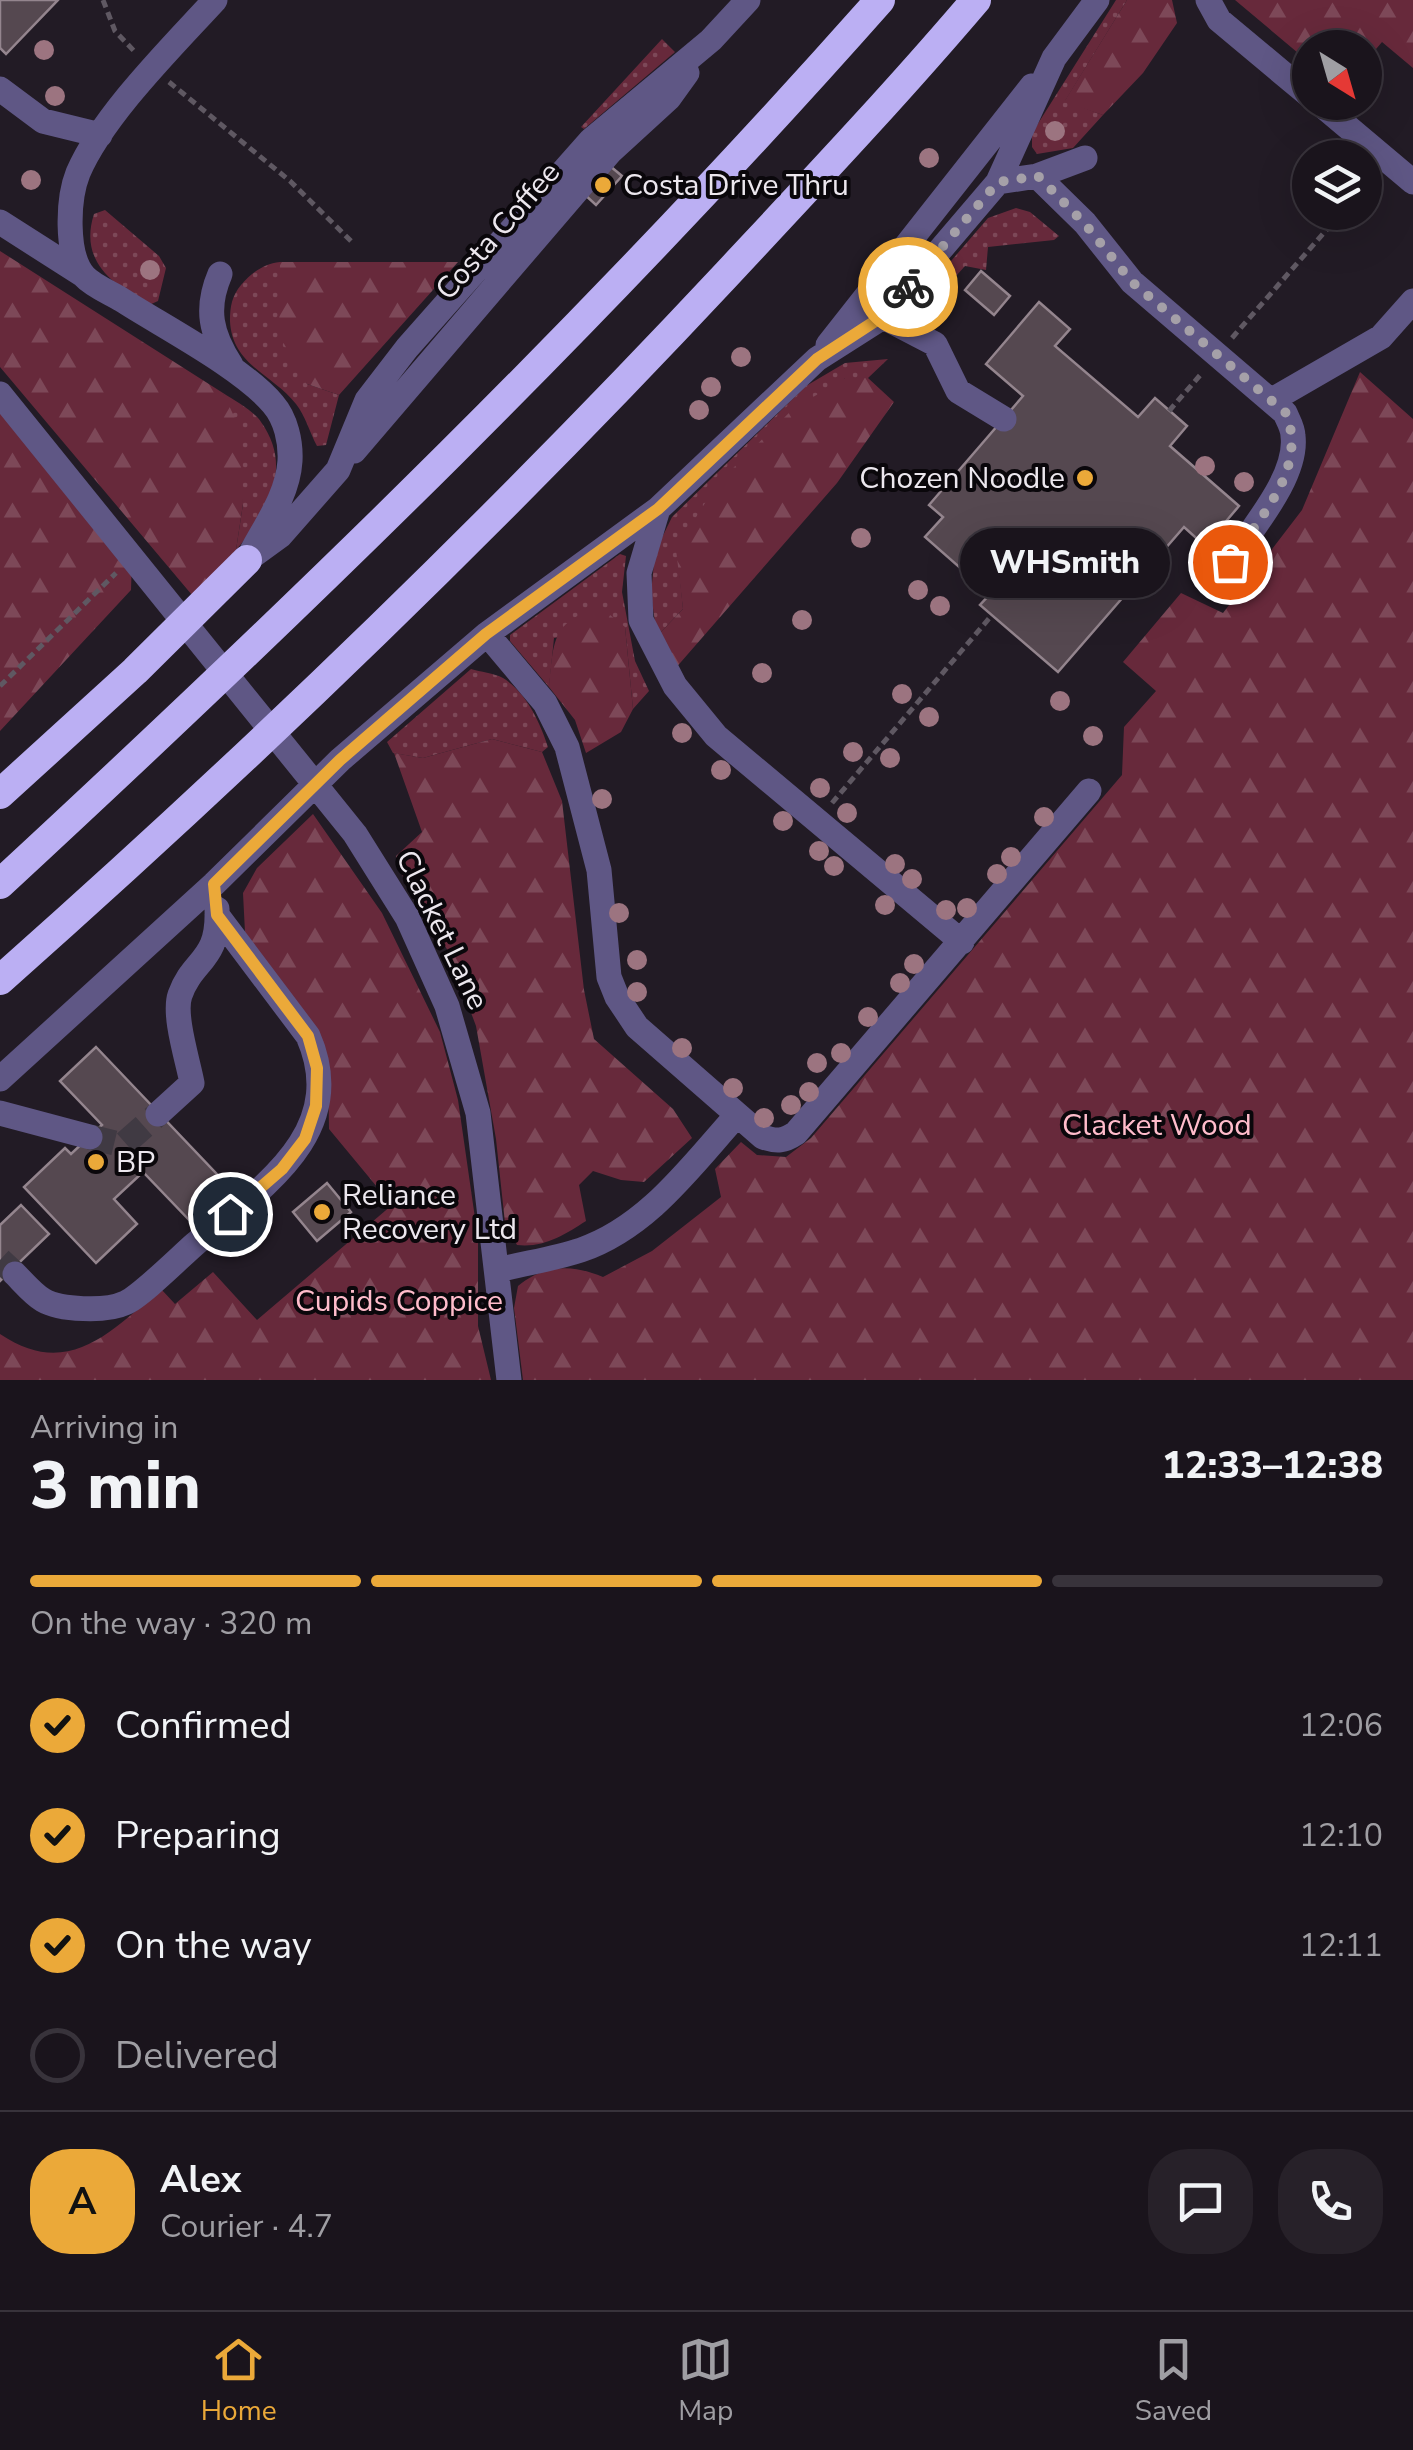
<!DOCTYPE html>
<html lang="en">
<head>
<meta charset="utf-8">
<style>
	:root { --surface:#1a141c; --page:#272129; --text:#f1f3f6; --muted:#9f9ea3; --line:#38333b; --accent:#eba939 }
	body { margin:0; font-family:"Nunito Sans",sans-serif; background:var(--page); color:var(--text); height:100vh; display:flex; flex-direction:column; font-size:38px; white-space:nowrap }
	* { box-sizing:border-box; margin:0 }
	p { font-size:32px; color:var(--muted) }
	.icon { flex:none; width:55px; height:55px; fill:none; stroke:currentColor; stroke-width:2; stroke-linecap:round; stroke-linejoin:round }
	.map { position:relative; height:1380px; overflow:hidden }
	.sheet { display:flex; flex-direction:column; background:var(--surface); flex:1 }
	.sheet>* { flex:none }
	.needle { width:65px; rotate:143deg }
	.controls { position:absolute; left:1292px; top:30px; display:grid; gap:20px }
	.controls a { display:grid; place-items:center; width:90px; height:90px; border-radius:50%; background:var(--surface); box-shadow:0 10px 40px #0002,0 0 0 2px var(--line); font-size:50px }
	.pin { position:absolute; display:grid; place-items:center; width:85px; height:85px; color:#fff; margin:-42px; border:5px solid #fff; border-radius:50%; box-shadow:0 2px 10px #0007 }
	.courier { position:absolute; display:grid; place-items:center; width:100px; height:100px; margin:-50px; border:8px solid #eba939; border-radius:50%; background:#fff; color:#222; box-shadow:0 2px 12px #0007 }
	.bubble { position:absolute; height:70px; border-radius:35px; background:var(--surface); box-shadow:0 10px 40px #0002,0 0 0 2px var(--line); font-size:32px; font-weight:800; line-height:70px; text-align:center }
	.overview em { font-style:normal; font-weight:800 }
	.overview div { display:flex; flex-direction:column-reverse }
	.overview { display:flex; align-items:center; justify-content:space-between; height:170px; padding:0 30px }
	h1 { font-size:65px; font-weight:800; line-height:75px }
	.bar { display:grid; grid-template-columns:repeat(4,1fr); gap:15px 10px; align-content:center; height:120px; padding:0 30px }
	.bar i { height:12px; border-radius:8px; background:var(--line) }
	.bar .on { background:var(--accent) }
	.bar p { grid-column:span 4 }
	.line { display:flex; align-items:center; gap:25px; padding:0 30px; border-top:2px solid var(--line) }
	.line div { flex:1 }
	.round { display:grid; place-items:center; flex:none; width:105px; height:105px; border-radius:40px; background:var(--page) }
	ol { padding:0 30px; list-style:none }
	li { display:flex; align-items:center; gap:30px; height:110px }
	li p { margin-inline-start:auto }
	li .icon { padding:10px; border-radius:50%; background:var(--accent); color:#111; stroke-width:4 }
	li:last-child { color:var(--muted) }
	li i { width:55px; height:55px; border:5px solid var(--line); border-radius:50% }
	.dock { display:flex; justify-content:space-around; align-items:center; height:140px; border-top:2px solid var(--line); background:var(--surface); font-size:28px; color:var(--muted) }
	.dock a { display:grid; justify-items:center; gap:5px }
	.dock .on { color:var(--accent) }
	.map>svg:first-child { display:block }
	.grass { fill:url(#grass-dots) }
	.forest { fill:url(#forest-firs) }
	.building { fill:#554850; stroke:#94858e; stroke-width:2.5 }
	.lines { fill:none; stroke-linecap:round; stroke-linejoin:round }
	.minor-tunnel { stroke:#403a43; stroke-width:25; stroke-dasharray:25 12; stroke-linecap:butt }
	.path { stroke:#5f5862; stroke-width:5; stroke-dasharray:8 5; stroke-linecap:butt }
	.minor { stroke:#5f5785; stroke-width:25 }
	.highway { stroke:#bbaff3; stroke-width:30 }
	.tree { fill:#9c7480 }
	.done { stroke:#a5a0a8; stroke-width:10; stroke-dasharray:0 18 }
	.route { stroke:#eba939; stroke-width:12 }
	.poi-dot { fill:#eba939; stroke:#0a070b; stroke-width:4 }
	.labels { text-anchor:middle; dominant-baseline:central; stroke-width:8; stroke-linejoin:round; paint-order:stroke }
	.poi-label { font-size:30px; fill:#ece7ee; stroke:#0a070b; text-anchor:start }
	.street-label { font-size:30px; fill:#ece7ee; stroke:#0a070b }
	.park-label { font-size:30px; fill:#ffbccb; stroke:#0a070b }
</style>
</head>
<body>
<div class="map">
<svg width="1413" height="1380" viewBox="0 0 1413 1380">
	<defs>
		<pattern id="grass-dots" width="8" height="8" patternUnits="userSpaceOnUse" patternTransform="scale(2.5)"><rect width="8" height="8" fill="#67293b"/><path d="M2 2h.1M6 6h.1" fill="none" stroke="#7d4858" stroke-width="1.8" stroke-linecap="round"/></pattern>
		<pattern id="forest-firs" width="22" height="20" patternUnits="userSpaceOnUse" patternTransform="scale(2.5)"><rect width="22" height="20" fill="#67293b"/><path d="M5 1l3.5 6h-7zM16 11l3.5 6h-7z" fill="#7d4858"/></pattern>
	</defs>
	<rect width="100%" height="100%" fill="#221b25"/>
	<!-- grass -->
	<path class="grass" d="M1116,0H1127L1065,101L1103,115L1073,148L1037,154L1032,147V133Z
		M662,39L675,52L584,129L581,127Z
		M1016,208L1030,212L1059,236L1054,240L988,247L986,270L965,266L922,314L914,304L988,218Z
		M105,210L159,256L166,268L158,301L147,306C112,283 79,261 94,214Z
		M280,262L281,289L307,384L339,395L326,445L317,446C310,433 305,415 296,404C272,374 232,365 230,321C230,306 232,296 241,285C252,272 264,264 280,262Z
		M888,359L868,378H845L677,549L683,609L657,636L651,594L655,552L672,517L806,386L845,363Z
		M223,393C235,401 253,410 261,422C294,468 267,513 236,550L243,504Z
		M620,554L626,556L622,592L635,661L649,691L633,709L625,627L554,638L549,687L510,641V635Z
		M471,669C480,672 494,673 503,678C526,692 540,722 548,747L542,752L492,739L423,758L393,753L387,742Z"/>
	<!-- forest -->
	<path class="forest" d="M1127,0H1172L1177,23L1143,73L1103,115L1064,102Z
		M1235,0H1413V68L1382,42L1365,62V48H1310V63Z
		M0,251L223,393L241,431L243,504L236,550L192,595L0,367Z
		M280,262H458L339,395L307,384L279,335Z
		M1360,372L1413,419V1380H523L514,1308L518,1286C545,1264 572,1264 603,1277L652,1251L721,1197L715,1169L741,1142L757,1155L786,1157L811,1138L1122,775L1124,727L1156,691L1123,662L1181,593L1223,613L1302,510Z
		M845,378H868L894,402L837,483L674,670L657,636L683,609L676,549L717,484L793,409Z
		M0,394L132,557L131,590L0,731Z
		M600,607L625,627L633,709L621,732L586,753L575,720L549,687C554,641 551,622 600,607Z
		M492,739L542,752L562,801L584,990L594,1039L673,1109L692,1138L644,1182L621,1180L593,1171L579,1185L586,1221C564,1235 544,1248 517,1245L505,1223L496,1139L476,1026L448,951L402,875L396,856L422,832L394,753L423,758Z
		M313,814L382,913L440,1032L458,1100L478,1239V1326L491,1380H0V1334C68,1380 111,1332 161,1289L175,1304L213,1272L257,1320L392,1205L329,1129L328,1062L245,932L243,893L257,868Z"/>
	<!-- building -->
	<path class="building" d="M0,0H58L6,54L0,48Z
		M610,166L622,176L596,205L584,194Z
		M981,271L1010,296L994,315L965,290Z
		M1039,302L1070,329L1055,346L1138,417L1155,398L1187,426L1170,446L1239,506L1205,546L1184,527L1058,672L980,605L990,594L925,537L943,517L929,505L1023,396L986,364Z
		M96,1047L231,1189L193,1224L143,1172L114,1199L137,1224L96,1263L24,1187L65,1148L71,1154L102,1125L60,1081Z
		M327,1183L351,1212L317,1241L293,1212Z
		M21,1205L49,1234L0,1281V1225Z"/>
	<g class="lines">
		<!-- minor-tunnel -->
		<path class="minor-tunnel" d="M90,1137L123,1145L158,1114
			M0,1260L15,1274"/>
		<!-- path -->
		<path class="path" d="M103,0L115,31L135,52
			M169,82L290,181L351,241
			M1232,338L1342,212
			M1169,411L1202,373
			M0,686L116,573
			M832,803L992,615"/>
		<!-- minor -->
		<path class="minor" d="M215,0C172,47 103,115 78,173C68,198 65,254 84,276C93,286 111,293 122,300C164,327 243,368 273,404C286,419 291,442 290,461C288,494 267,523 252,551
			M1208,0L1219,20L1310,96
			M0,89L43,121L100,135
			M1318,102L1413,182
			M1037,176L1085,223L1132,282L1285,413C1288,420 1293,428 1293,436C1298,477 1251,529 1230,562
			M998,182L1037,176L1085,158
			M0,222L83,275
			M220,274C205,309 211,334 231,365
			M883,317L935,344L958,391L1004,419
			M828,345L1032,86
			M0,394L355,834L407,917L447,1006L478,1113L509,1380
			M1272,400L1381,337L1413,301
			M354,451L610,152L669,98L687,73
			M658,509L639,573L641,620L675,686L716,736L962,942
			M247,560L280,536L338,470L367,400L407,348L591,140L711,40L748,0
			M487,634L545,703L567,747L599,870L609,977L617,997L637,1027L763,1137C777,1142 784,1141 796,1133L1089,791
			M0,1079L214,884L340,760L487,634L658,509L817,359L883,317L998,182L1054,58L1097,0
			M0,1113L90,1137
			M158,1114L192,1083C188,1061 173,1015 180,995C193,958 219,962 217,909
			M498,1270C525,1263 554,1259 581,1250C648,1227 691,1166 737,1115
			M15,1274C23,1282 33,1294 43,1300C60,1310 106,1312 125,1303C140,1297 180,1257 195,1244C258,1190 351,1134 308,1036L217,915"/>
		<!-- highway -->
		<path class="highway" d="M0,794L135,671L247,560
			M0,884C307,600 602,314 880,0
			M0,980C253,756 496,521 727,274C811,184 896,94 976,0"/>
	</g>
	<!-- trees -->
	<g class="tree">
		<circle cx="44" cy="50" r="10"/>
		<circle cx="55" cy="96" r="10"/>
		<circle cx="1055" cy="131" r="10"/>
		<circle cx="929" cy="158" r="10"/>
		<circle cx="31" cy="180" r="10"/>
		<circle cx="150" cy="270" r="10"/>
		<circle cx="741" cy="357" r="10"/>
		<circle cx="711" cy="387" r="10"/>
		<circle cx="699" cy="410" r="10"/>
		<circle cx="1205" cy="466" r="10"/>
		<circle cx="1244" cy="482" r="10"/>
		<circle cx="861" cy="538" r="10"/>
		<circle cx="918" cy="590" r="10"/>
		<circle cx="940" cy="606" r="10"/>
		<circle cx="802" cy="620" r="10"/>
		<circle cx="762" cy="673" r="10"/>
		<circle cx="902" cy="694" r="10"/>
		<circle cx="1060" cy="701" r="10"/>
		<circle cx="929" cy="717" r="10"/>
		<circle cx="682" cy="733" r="10"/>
		<circle cx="1093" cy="736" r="10"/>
		<circle cx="853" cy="752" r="10"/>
		<circle cx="890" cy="758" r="10"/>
		<circle cx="721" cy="770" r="10"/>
		<circle cx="820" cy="788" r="10"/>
		<circle cx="602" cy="799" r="10"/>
		<circle cx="847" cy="813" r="10"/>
		<circle cx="1044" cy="817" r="10"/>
		<circle cx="783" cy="821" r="10"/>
		<circle cx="819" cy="851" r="10"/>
		<circle cx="1011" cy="857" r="10"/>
		<circle cx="895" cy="864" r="10"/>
		<circle cx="834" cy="866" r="10"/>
		<circle cx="997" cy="874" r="10"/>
		<circle cx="912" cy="879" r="10"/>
		<circle cx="885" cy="905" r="10"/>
		<circle cx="967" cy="908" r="10"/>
		<circle cx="946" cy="910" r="10"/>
		<circle cx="619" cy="913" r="10"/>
		<circle cx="637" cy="960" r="10"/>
		<circle cx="914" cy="964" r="10"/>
		<circle cx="900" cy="983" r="10"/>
		<circle cx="637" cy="992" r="10"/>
		<circle cx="868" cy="1017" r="10"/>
		<circle cx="682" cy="1048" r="10"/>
		<circle cx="841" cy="1053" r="10"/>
		<circle cx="817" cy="1063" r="10"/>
		<circle cx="733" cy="1088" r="10"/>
		<circle cx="809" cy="1092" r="10"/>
		<circle cx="791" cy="1105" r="10"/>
		<circle cx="764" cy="1118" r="10"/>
	</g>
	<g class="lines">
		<!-- done -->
		<path class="done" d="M908,287L998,182L1038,176L1085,224L1132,282L1286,413C1308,470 1260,516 1230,562"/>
		<!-- route -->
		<path class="route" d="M230,1214L282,1169L305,1139L316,1106L317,1068L308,1036L217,915L214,884L340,760L457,659L486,634L658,509L817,359L883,316L908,287"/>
	</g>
	<!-- markers -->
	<g class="poi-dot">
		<circle cx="603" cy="185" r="10"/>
		<circle cx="1085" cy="478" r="10"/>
		<circle cx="96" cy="1162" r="10"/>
		<circle cx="322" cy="1212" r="10"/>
	</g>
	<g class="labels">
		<!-- poi labels -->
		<g class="poi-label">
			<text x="623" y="185">Costa Drive Thru</text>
			<text x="1065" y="478" text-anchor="end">Chozen Noodle</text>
			<text x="116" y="1162">BP</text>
			<text x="342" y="1195">Reliance<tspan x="342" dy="34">Recovery Ltd</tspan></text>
		</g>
		<!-- street labels -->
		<g class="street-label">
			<text transform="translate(498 231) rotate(-49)">Costa Coffee</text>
			<text transform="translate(442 930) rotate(64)">Clacket Lane</text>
		</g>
		<!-- park labels -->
		<g class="park-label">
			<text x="1157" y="1125">Clacket Wood</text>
			<text x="399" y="1301">Cupids Coppice</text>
		</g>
	</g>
</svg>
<div class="controls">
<a><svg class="needle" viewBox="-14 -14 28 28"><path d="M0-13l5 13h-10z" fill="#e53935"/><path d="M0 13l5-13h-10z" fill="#9f9ea3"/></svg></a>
<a><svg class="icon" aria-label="layers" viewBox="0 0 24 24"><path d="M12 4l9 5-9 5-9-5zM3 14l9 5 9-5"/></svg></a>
</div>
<div class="pin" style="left:1230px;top:562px;background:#ea580c"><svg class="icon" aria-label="bag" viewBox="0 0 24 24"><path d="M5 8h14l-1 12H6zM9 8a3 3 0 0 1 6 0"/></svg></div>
<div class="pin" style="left:230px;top:1214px;background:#1f2937"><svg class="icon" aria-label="home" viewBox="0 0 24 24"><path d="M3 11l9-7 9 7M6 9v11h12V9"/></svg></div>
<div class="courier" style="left:908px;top:287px"><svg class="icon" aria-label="bike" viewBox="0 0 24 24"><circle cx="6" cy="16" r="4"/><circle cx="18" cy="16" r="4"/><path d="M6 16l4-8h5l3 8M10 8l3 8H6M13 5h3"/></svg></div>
<div class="bubble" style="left:960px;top:528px;width:210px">WHSmith</div>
</div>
<section class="sheet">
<div class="overview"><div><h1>3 min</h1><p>Arriving in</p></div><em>12:33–12:38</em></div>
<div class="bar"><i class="on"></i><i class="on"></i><i class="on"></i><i></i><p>On the way · 320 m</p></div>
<ol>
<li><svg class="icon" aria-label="check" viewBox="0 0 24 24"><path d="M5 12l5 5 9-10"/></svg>Confirmed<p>12:06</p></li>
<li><svg class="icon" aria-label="check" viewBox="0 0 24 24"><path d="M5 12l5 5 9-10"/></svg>Preparing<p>12:10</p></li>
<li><svg class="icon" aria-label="check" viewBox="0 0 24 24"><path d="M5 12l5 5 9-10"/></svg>On the way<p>12:11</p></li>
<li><i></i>Delivered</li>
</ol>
<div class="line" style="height:180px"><b class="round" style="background:var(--accent);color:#111">A</b><div><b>Alex</b><p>Courier · 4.7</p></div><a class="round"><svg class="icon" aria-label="chat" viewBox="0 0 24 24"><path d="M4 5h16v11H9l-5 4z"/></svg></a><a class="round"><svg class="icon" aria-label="phone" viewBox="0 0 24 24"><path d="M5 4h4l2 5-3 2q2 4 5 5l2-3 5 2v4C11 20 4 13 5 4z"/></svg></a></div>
</section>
<nav class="dock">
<a class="on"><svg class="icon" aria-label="home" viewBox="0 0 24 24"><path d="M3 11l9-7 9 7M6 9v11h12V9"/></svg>Home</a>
<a><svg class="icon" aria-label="map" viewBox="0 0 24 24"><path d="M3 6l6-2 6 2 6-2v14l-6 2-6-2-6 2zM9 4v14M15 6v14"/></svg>Map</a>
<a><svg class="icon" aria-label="saved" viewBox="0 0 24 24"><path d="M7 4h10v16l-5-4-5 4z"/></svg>Saved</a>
</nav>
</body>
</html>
